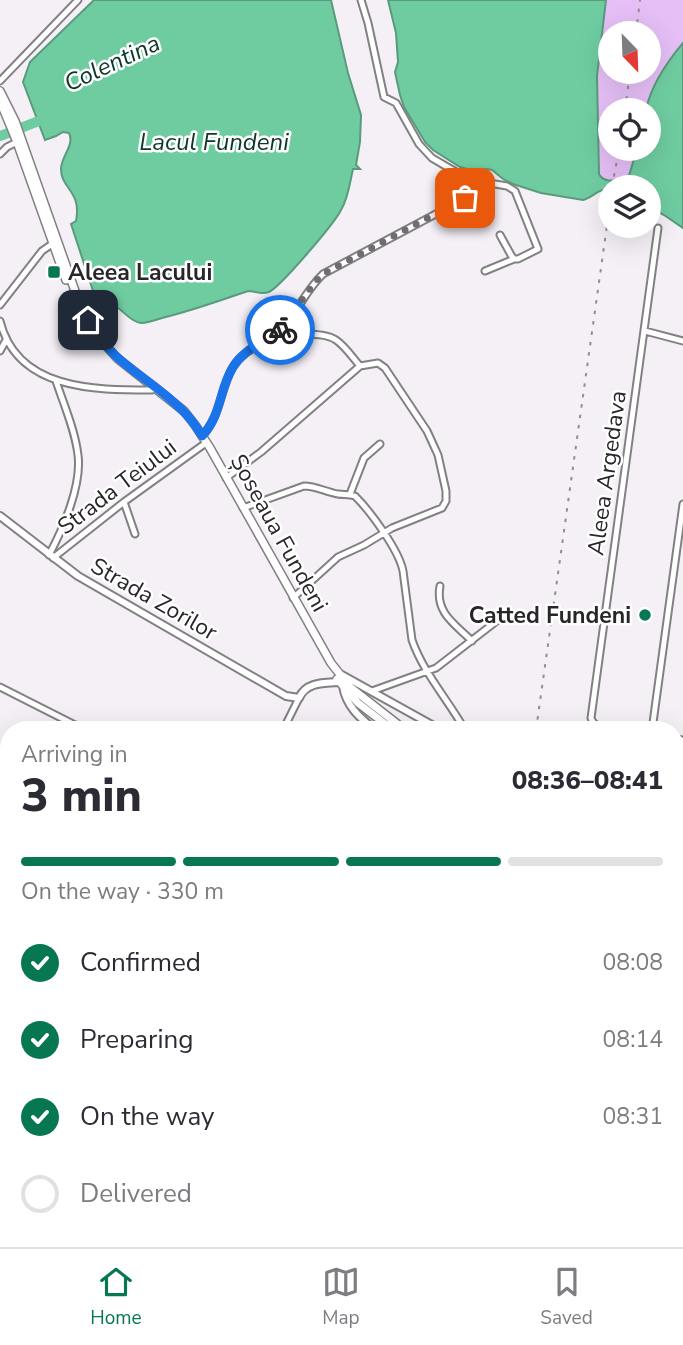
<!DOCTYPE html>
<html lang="en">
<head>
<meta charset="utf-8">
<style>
	:root { --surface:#fff; --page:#f2f2f3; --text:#2b2b33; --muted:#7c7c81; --line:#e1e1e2; --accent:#067751 }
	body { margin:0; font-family:"Nunito Sans",sans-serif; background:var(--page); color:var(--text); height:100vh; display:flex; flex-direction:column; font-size:26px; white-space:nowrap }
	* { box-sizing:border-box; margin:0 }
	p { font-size:23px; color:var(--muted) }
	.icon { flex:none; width:38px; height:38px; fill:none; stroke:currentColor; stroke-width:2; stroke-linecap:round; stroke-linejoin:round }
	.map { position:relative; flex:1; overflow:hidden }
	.panel { position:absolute; left:0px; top:721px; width:684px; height:527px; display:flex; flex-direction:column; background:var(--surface); border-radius:28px 28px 0 0; box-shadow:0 7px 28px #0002 }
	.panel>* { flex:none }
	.needle { width:46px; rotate:157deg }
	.controls { position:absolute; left:598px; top:21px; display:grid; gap:14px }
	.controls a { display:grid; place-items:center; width:63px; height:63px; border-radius:50%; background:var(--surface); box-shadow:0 7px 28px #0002; font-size:35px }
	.pin { position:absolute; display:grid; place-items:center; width:60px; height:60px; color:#fff; margin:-30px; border-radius:14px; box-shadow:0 4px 10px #0006 }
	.courier { position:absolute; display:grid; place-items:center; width:70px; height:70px; margin:-35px; border:5px solid #1a73e8; border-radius:50%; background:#fff; color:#222; box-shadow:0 2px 9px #0007 }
	.headline em { font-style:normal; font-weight:800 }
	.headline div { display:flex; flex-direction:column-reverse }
	.headline { display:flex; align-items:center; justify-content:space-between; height:119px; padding:0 21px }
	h1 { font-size:46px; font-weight:800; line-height:52px }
	.bar { display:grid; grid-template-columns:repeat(4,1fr); gap:10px 7px; align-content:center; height:84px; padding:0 21px }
	.bar i { height:9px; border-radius:5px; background:var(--line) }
	.bar .active { background:var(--accent) }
	.bar p { grid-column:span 4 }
	ol { padding:0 21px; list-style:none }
	li { display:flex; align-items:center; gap:21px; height:77px }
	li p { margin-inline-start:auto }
	li .icon { padding:7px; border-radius:50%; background:var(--accent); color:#fff; stroke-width:4 }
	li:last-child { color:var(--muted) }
	li i { width:38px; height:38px; border:4px solid var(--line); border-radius:50% }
	.menu { display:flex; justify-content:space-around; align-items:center; height:98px; border-top:2px solid var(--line); background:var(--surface); font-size:19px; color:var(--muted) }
	.menu a { display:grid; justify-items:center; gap:4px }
	.menu .active { color:var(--accent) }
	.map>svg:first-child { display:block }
	.green { fill:#e5bff6; fill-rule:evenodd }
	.water { fill:#6fcca1; stroke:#5a9a7d; stroke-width:2 }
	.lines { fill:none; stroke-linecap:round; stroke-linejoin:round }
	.river { stroke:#6fcca1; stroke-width:10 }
	.minor-casing { stroke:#838084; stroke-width:9 }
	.tertiary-casing { stroke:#838084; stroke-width:10 }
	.secondary-casing { stroke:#838084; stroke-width:10 }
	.minor { stroke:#fff; stroke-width:5 }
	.tertiary { stroke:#fff; stroke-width:6 }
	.secondary { stroke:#fff; stroke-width:7 }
	.rail { stroke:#918e92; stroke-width:2; stroke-dasharray:3.5 7; stroke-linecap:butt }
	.done { stroke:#6f6d70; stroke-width:7; stroke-dasharray:0 12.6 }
	.route { stroke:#1a73e8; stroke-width:9 }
	.poi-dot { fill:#067751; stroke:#fff; stroke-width:2.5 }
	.labels { text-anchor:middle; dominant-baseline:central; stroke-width:5; stroke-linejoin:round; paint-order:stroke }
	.poi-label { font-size:23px; font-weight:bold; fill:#282628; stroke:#fff; text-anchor:start }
	.street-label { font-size:23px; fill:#282628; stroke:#fff }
	.water-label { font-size:24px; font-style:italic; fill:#0d3726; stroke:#fff }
</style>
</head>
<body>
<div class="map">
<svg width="683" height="1247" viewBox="0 0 683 1247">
	<rect width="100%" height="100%" fill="#f4f0f6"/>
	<!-- green -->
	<path class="green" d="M606,0H683V43L663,69L652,91L646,110H611V149H637L628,180C618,180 604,184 599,174L597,76ZM611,33H649V72H611Z
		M676,1073L679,1097L683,1096V1247H440L442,1239H676Z"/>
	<!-- water -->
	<path class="water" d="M94,0H331L348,73L361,115L360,142L356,165L360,169H353C350,182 348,199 341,210C334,224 281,286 269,292C261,295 255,291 248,291C219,301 191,311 162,318C156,320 147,323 141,323C125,321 119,299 103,306L96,300L71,224L76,221C82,191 61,189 61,169C61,156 75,145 69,133L63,132L56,136L45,140L23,82L30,62Z
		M388,0H606L597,76L599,174C604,184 618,180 628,179L637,149H649V110H646C651,85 667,62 683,43V228L664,215L649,207V187H611V190C599,187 594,197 583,200L541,193L513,184L503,179L492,170L487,169L474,171L460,167L433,150L425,142L404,107L400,95L395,72L398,62L396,33Z"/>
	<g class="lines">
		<!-- river -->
		<path class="river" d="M0,136L49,117"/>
		<defs>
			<path id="minor" d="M361,0L368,23L384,97L396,103L419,144L432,158L456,172L489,183L507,186L515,191L538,249L518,259H514L511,255L500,235
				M0,81L78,0
				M0,154L7,147L17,142
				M485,271L514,259
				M0,305L42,251L55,242
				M0,321C17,390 94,390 152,390
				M279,330C296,336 323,331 336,340C345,346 353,358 360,366
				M645,331L683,341
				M0,351L6,340
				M202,436C221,416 220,389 233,367C245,348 266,344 280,330C297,313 306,290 323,274L479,191L489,183
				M226,478L261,452L360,366L378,363L385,368L427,431L433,444L438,455L446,491V501L442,508L392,528L364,545L338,557L293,598
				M350,494L364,458L380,444
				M124,502L135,534
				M243,508L304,486C316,486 326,492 338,494C344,495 349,494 355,496C370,511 399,550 403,571L412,640C423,672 448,700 465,730
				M49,555C63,529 82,485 78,455C75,430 64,405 56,381
				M53,558L124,502L203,445
				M440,586C435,613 455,624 472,641
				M0,687L85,730
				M372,691L436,668L498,620
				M283,730L299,698
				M620,730C609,728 594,729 591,718L658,228
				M652,730L683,504
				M676,739L683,740
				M0,829L9,833
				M0,963H2
				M0,1014L9,1017
				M0,1059L9,1062
				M0,1187L9,1188
				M40,1247L41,1239
				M155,1247L156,1239
				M392,1247L393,1239"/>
			<path id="tertiary" d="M0,516L78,576L286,696L299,698C306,682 323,683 339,682
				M342,675L441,730
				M343,686C346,706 360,718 375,730
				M676,780L683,781
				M676,816H683
				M434,1247L436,1239"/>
			<path id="secondary" d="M0,91L15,121L75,291L92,326L100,339L117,358L184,411L195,425L210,448L331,663L350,687L405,730
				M0,101L17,142L66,280
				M337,679L358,703L393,730
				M676,798H683
				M676,805H683"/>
		</defs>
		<!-- minor casing -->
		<use href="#minor" class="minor-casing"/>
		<!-- tertiary casing -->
		<use href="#tertiary" class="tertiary-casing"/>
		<!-- secondary casing -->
		<use href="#secondary" class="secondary-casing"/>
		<!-- minor -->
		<use href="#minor" class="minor"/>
		<!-- tertiary -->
		<use href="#tertiary" class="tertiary"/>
		<!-- secondary -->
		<use href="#secondary" class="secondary"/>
		<!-- rail -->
		<path class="rail" d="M636,33L640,0
			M625,110L630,72
			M612,187L619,149
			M536,730L611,197
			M459,1247L461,1239"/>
	</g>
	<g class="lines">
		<!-- done -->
		<path class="done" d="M280,330L315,282L323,274L465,198"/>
		<!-- route -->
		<path class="route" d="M88,320C113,366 149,376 182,410C190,417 196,426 202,436C222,415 219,389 233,367C244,349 264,342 280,330"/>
	</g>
	<!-- markers -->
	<g class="poi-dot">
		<rect x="47" y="265" width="14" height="14" rx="3.5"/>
		<circle cx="645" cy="615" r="7"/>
	</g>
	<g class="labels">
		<!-- poi labels -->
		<g class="poi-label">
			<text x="68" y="272">Aleea Lacului</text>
			<text x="631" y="615" text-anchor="end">Catted Fundeni</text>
		</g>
		<!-- street labels -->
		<g class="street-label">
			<text transform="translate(607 473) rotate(-82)">Aleea Argedava</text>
			<text transform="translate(117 487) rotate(-37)">Strada Teiului</text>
			<text transform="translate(279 533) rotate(61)">Șoseaua Fundeni</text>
			<text transform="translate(154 599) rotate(30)">Strada Zorilor</text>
		</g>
		<!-- water labels -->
		<g class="water-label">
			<text transform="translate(112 63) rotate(-25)">Colentina</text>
			<text x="214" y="142">Lacul Fundeni</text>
		</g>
	</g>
</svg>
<div class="controls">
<a><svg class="needle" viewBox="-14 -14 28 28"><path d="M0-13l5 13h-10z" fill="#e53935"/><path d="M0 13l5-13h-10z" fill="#7c7c81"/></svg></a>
<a><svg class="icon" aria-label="locate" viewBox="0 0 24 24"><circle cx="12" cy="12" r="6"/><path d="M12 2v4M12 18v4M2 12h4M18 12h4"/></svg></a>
<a><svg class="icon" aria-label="layers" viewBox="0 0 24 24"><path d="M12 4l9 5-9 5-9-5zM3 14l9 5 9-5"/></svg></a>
</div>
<div class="pin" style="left:465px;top:198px;background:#ea580c"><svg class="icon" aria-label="bag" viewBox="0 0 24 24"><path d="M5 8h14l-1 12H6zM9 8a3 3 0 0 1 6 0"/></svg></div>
<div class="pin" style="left:88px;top:320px;background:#1f2937"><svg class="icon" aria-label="home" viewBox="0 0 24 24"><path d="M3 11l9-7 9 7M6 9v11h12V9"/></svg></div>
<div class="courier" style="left:280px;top:330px"><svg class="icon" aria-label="bike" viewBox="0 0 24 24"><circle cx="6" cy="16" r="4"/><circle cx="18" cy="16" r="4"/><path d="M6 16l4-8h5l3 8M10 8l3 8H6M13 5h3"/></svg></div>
<section class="panel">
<div class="headline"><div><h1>3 min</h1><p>Arriving in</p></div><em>08:36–08:41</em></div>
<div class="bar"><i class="active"></i><i class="active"></i><i class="active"></i><i></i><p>On the way · 330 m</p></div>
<ol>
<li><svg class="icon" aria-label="check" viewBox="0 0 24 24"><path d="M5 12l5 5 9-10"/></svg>Confirmed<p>08:08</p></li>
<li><svg class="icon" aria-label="check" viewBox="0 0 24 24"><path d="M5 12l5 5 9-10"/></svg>Preparing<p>08:14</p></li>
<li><svg class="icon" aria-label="check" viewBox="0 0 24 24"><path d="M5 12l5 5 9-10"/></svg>On the way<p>08:31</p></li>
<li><i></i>Delivered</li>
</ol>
</section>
</div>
<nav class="menu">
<a class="active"><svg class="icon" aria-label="home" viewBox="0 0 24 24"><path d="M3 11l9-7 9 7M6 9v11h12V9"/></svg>Home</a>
<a><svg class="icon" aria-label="map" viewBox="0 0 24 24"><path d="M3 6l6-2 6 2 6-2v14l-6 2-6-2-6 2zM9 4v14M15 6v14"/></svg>Map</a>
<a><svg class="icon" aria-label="saved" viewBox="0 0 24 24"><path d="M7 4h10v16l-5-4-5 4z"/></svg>Saved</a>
</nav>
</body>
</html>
